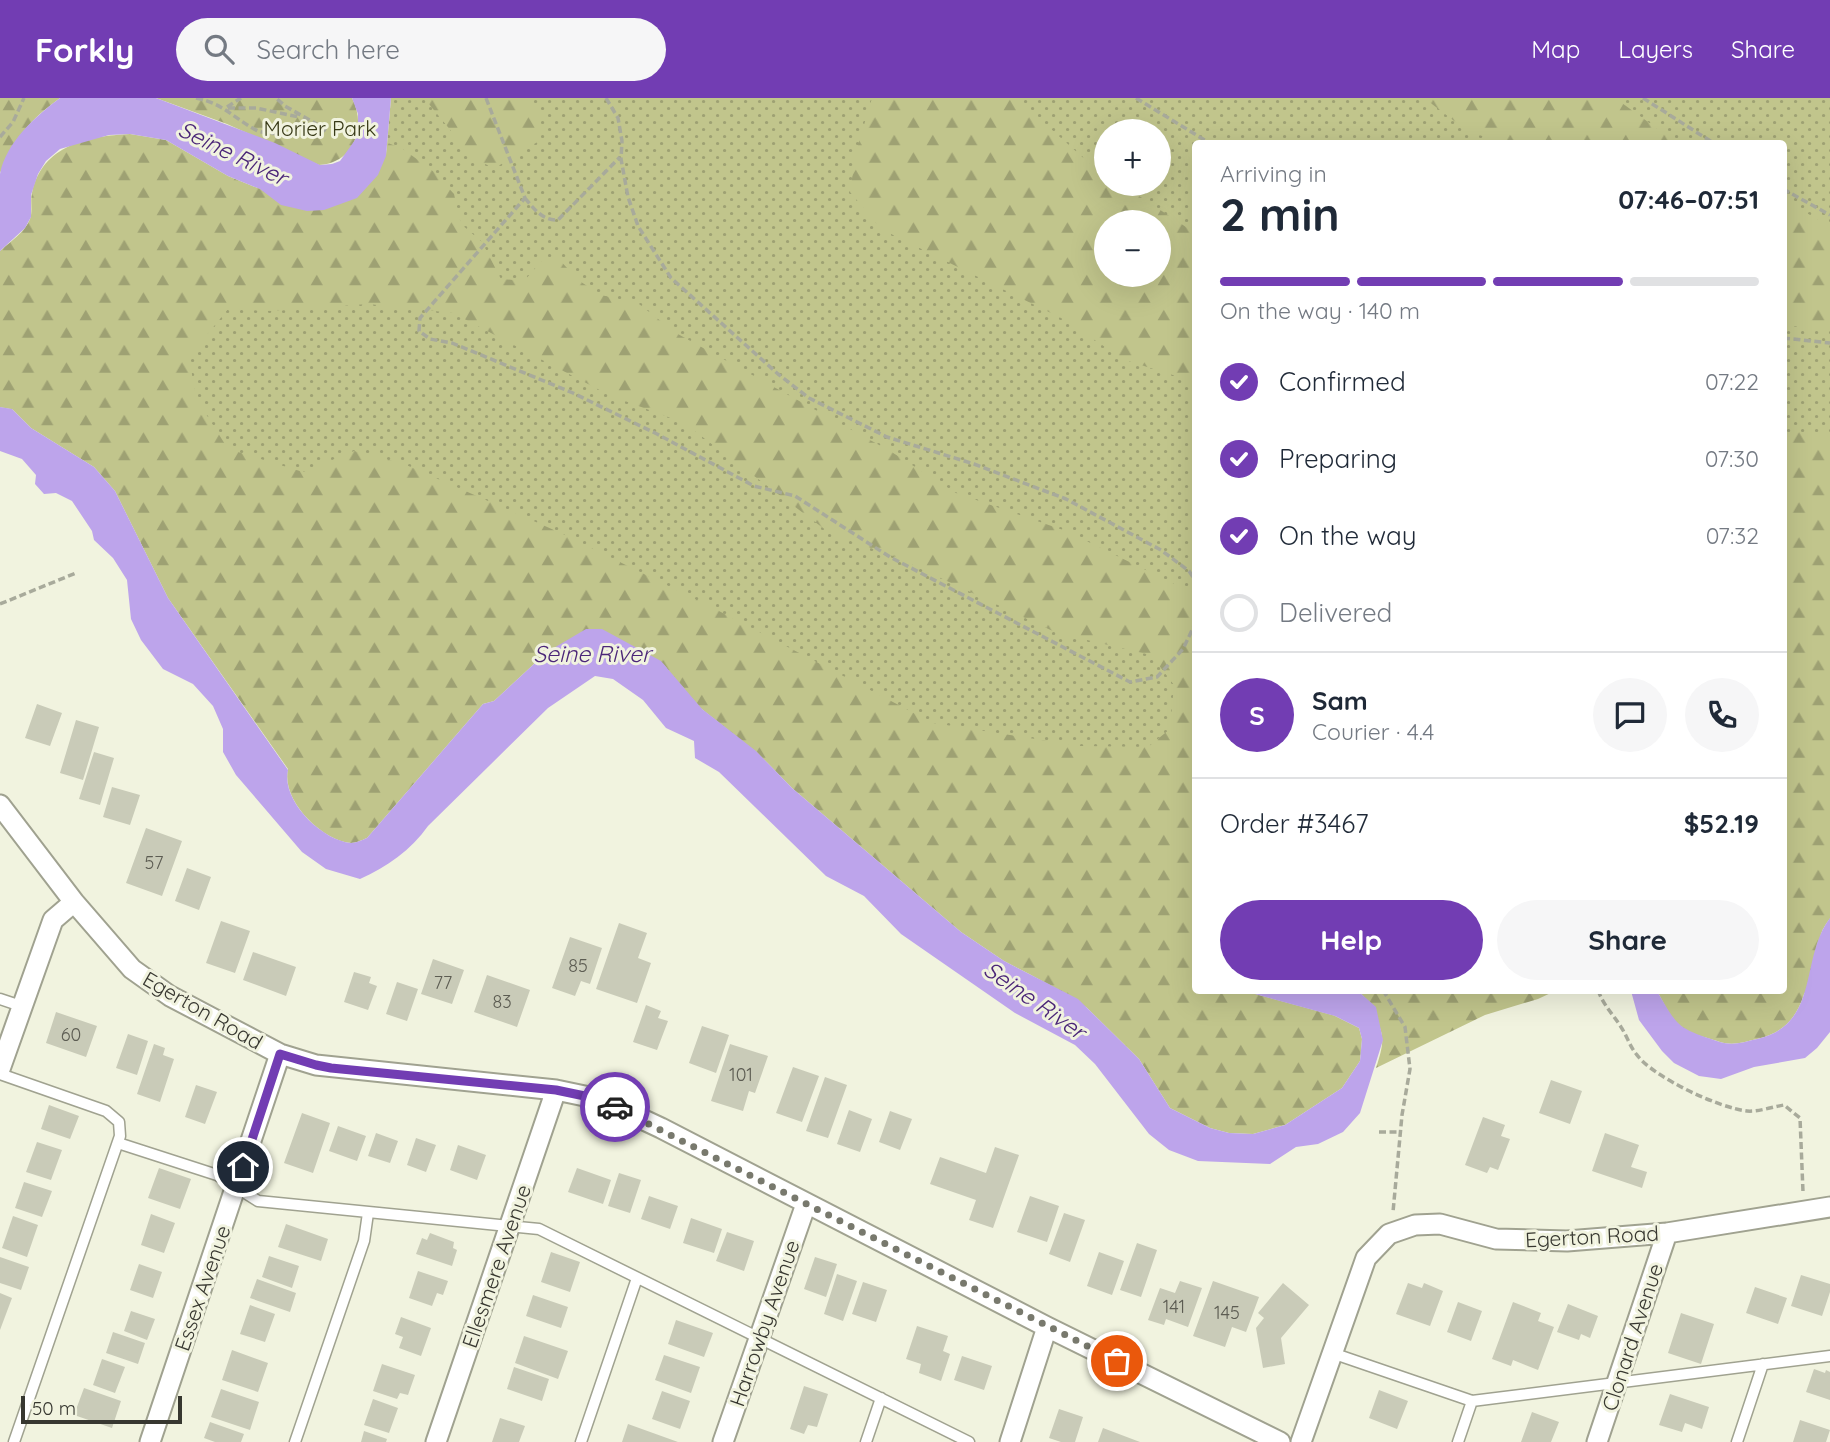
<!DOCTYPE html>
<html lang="en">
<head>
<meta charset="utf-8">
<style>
	:root { --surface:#fff; --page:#f6f6f7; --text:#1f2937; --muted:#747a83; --line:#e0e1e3; --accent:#723db3 }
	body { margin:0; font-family:Quicksand,sans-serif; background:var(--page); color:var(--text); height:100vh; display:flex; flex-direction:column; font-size:26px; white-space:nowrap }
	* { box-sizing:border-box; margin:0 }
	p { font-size:23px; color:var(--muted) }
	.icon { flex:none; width:38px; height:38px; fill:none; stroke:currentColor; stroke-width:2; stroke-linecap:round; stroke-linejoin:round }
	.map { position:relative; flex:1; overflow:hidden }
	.panel { position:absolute; left:1192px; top:42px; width:595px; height:854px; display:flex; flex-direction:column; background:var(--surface); border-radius:7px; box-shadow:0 7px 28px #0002 }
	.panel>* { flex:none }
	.fabs { position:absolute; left:1094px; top:21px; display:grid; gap:14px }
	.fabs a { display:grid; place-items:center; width:77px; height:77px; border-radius:50%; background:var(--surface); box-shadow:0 7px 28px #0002; font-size:35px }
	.scale { position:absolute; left:21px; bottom:18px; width:161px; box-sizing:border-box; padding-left:7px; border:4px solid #373730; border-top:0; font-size:19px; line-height:24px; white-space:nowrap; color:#373730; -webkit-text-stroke:5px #f1f3df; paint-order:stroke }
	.pin { position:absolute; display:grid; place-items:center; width:60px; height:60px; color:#fff; margin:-30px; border:4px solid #fff; border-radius:50%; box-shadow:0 2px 7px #0007 }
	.courier { position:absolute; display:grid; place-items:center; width:70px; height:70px; margin:-35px; border:5px solid #723db3; border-radius:50%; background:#fff; color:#222; box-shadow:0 2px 9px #0007 }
	.head em { font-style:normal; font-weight:700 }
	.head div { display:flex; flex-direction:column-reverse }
	.head { display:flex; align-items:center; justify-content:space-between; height:119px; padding:0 28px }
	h1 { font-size:46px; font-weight:700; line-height:52px }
	.bar { display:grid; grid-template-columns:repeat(4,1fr); gap:10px 7px; align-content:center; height:84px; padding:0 28px }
	.bar i { height:9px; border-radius:5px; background:var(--line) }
	.bar .active { background:var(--accent) }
	.bar p { grid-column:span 4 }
	.line { display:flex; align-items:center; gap:18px; padding:0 28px; border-top:2px solid var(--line) }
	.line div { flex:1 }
	.round { display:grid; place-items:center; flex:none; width:74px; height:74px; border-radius:37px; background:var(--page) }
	ol { padding:0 28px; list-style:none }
	li { display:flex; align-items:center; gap:21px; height:77px }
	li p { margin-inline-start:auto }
	li .icon { padding:7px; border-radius:50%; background:var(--accent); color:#fff; stroke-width:4 }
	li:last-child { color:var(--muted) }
	li i { width:38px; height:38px; border:4px solid var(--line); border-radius:50% }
	.primary-button { display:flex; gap:14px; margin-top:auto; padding:14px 28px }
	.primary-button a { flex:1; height:80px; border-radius:42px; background:var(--accent); color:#fff; font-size:28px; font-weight:700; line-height:80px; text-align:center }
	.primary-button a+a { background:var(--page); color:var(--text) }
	header { display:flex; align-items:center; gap:42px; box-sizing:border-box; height:98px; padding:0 35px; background:var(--accent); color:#fff }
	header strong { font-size:33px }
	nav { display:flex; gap:38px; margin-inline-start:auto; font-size:24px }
	.search { width:490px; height:63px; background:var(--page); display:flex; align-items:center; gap:18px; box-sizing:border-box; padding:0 24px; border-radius:38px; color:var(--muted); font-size:26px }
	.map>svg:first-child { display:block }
	.green { fill:url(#green-dots); fill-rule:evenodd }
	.forest { fill:url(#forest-firs); fill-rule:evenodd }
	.water { fill:#bda4eb }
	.building { fill:#c9cbb8 }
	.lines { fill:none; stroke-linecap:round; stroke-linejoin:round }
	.lane-casing { stroke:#a0a290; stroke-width:13 }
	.street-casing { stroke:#a0a290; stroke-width:23 }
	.path { stroke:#a8aa9b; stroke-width:3.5; stroke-dasharray:7 3.5; stroke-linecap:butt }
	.lane { stroke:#fff; stroke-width:10 }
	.street { stroke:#fff; stroke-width:19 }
	.done { stroke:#78796d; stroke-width:7; stroke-dasharray:0 12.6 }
	.route { stroke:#723db3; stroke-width:9 }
	.labels { text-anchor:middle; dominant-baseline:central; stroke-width:6; stroke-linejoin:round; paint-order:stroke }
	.number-label { font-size:18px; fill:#5c5c52 }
	.park-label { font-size:21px; fill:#373916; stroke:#f1f3df }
	.street-label { font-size:21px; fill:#373730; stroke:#f1f3df }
	.water-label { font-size:23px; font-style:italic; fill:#4b2678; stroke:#f1f3df }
</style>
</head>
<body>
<header>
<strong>Forkly</strong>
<div class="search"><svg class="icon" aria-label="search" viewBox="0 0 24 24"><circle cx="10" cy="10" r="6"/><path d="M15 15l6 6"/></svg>Search here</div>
<nav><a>Map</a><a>Layers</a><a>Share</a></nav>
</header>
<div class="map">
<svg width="1830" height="1344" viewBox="0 0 1830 1344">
	<defs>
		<pattern id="green-dots" width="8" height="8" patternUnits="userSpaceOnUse" patternTransform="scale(1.75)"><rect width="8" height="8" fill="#c1c58c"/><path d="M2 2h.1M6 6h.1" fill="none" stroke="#9ea173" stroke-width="1.8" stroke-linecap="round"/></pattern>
		<pattern id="forest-firs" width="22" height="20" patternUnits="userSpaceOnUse" patternTransform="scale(1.75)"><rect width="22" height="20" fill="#c1c58c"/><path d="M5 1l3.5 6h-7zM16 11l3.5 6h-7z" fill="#9ea173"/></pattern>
	</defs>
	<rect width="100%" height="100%" fill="#f1f3df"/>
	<!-- green -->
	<path class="green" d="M391,0H1830V820L1822,831L1807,895L1657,893L1783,892V46H1195V770L1192,781L1195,892L1244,893L1335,918L1285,1027L1027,874L702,611L12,311L0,309V153L386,58ZM1106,33H1158V86H1106ZM1106,124H1158V177H1106Z"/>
	<!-- forest -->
	<path class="forest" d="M0,0H60C27,24 17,39 0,75Z
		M156,0H352C367,29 354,65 319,67L227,26Z
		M424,0H528L539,13V43L495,70L475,62Z
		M872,0H1016L1088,64L1106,76V86H1121L1195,135V284L1125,262L1061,220L881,131L850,94L856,54ZM1106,124H1158V177H1106Z
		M1417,0H1615L1677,45H1513L1470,35L1428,3Z
		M130,36L166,42L228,78L260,91L281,107L386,58L388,45L403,51L433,73L454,96L461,126L482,144L501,181L524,183L545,159H557L578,182L601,197L639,206L676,235L890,353L956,395L1066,433L1195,496V770L1192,781L1195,892L1244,893L1335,918L1359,930L1362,941L1360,963L1342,990L1285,1027L1253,1036L1229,1035L1210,1030L1170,1010L1139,961L1078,901L1004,863L961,834L792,690L756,653L702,611L661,563L547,554L494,603L483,606L367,740C362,742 356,745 351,745C321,742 281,702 288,671L168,500L115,393L94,369L31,330L12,311L0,309V153C10,144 25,134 30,121C33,113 30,103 32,95C42,47 88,38 130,36ZM368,206L453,215L609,297L684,325L831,436L896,459L1057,535L1151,557L1174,587L1170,631L1148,649L1081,648L933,625L717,512L563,436L404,366L354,353L303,374L228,351L196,300L189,259L228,211L273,213Z
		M1783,102L1830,128V232L1792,228L1783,224Z
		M1783,334H1830V820C1799,861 1821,926 1757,941C1744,944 1733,948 1720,944C1709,940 1695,937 1684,932C1672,926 1664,904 1657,893L1783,892Z
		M1358,893H1555L1538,901L1485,917L1376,970C1385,942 1385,937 1371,911C1367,904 1365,898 1358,893Z"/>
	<!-- water -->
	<path class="water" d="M60,0H156L275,45L320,67L332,66L340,63L355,42L358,30V16L352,0H391L386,58L378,77L357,100L324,112L307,113L281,107L260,91L228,78L166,42L130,36L109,37L60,51L46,63L38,76L31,97V119L25,130L0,153C0,132 0,94 0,76C6,44 36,18 60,0Z
		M0,309L12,311L31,330L94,369L115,393L168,500L288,672C281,702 321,742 351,745C356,745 362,742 367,740L483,606L494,603L547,554L586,531H602L661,563L702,611L756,653L792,690L961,834L1004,863L1078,901L1139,961L1170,1010L1210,1030L1229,1035L1253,1036L1285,1027L1342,990L1360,963L1362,941L1359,930L1335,918L1244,893H1358L1376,909L1383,942L1360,1015L1343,1034L1318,1046L1296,1049L1270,1066L1198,1063L1169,1052L1149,1036L1095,966L1075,947L1015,915L901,836L864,798L826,778L719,674L695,660L694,643L666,630L643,602L613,581L595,578L548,610L428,728C411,752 387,769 360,781L326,771L302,754L236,677L223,654V631L213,608L193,586L163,571L141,542L131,521L127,482L113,460L94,442L92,433L72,403L56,395L44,396L35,386L36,377L22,361L0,353Z
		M1830,820V934L1817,950L1805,960L1754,969L1721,981L1699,978L1674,965L1662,953L1639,922L1631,893H1657C1679,931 1678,930 1720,944C1733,948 1744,944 1757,941C1821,926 1799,861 1830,820Z"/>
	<!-- building -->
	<path class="building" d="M37,606L62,615L50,648L25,640Z
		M76,622L99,629L83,682L60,675Z
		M94,654L114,660L100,707L79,701Z
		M112,689L140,697L130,727L103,719Z
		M146,730L182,743L162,798L126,785Z
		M187,770L211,779L199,812L175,803Z
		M221,823L250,833L235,875L206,865Z
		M619,825L647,835L638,860L651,865L637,905L596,891Z
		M570,839L602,850L590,886L581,883L575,898L552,890Z
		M253,854L296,869L286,898L243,882Z
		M433,861L464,872L452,906L421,896Z
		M354,874L371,879L369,885L377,888L368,912L344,904Z
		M487,877L530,892L517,929L474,914Z
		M397,884L418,891L407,923L386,916Z
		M646,907L661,913L658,920L668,923L657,952L633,944Z
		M56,914L97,928L86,959L46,945Z
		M702,928L729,937L716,975L689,965Z
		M128,936L148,943L137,977L116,970Z
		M154,946L165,950L163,957L174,961L160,1004L137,996Z
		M730,946L768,958L755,995L749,993L743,1013L711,1003Z
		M793,969L819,978L802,1024L776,1015Z
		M825,979L847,987L828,1040L806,1033Z
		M1551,982L1582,993L1570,1026L1539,1015Z
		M196,987L217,994L205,1026L185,1019Z
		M49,1007L79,1018L70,1041L41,1031Z
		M849,1012L872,1021L860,1054L837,1046Z
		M890,1013L912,1021L900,1052L879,1044Z
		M302,1015L330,1025L313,1075L284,1065Z
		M1483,1019L1505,1027L1501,1038L1510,1041L1498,1072L1490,1069L1487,1075L1465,1067Z
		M338,1028L366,1038L357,1063L329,1053Z
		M376,1035L398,1043L390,1065L368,1058Z
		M1605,1035L1639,1047L1631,1069L1647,1074L1642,1090L1592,1073Z
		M416,1040L436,1047L426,1074L407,1067Z
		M37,1044L62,1052L51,1082L26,1074Z
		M458,1047L486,1057L477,1082L450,1072Z
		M995,1049L1019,1057L993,1130L969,1122L976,1102L930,1086L940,1059L986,1075Z
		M159,1070L191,1081L180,1111L148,1100Z
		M577,1070L611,1082L603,1106L568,1094Z
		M619,1075L641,1082L630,1115L608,1108Z
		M24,1084L52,1093L42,1119L15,1110Z
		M649,1098L678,1108L670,1131L641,1121Z
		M1030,1098L1059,1108L1047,1144L1017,1134Z
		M1064,1115L1085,1122L1070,1164L1049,1156Z
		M151,1116L175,1125L164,1155L141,1147Z
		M13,1118L38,1127L27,1159L2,1150Z
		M691,1120L722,1131L714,1155L683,1145Z
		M286,1126L328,1141L321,1163L278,1149Z
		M727,1134L754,1143L744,1173L716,1163Z
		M430,1135L454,1144L453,1150L457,1152L452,1168L416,1156L422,1140L427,1142Z
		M1137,1145L1157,1152L1141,1199L1120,1192Z
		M551,1154L580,1164L570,1194L541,1184Z
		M1099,1154L1124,1163L1112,1197L1087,1188Z
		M269,1158L299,1168L292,1190L262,1179Z
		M0,1159L29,1169L21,1192L0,1185Z
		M815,1159L837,1166L826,1199L804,1191Z
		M139,1166L162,1174L153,1200L130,1192Z
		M418,1173L448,1183L443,1197L437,1195L432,1208L409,1200Z
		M837,1176L857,1183L843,1223L824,1216Z
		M1801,1177L1830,1186V1194L1822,1218L1791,1208Z
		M257,1181L296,1195L290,1214L250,1200Z
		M1180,1183L1202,1190L1188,1229L1166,1221L1164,1227L1148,1222L1160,1190L1175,1195Z
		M1213,1183L1259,1199L1246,1234L1232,1229L1225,1249L1193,1238Z
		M863,1184L887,1192L876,1224L852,1216Z
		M1283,1185L1309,1207L1281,1240L1285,1266L1263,1270L1256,1230L1264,1220L1258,1215Z
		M1408,1185L1422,1190L1424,1185L1443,1193L1430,1228L1396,1216Z
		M1755,1189L1787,1200L1778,1226L1746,1215Z
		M0,1195L12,1200L0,1232Z
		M533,1197L568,1209L561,1230L526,1218Z
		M1458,1204L1482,1213L1471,1243L1447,1234Z
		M1513,1204L1541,1215L1538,1223L1554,1229L1538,1272L1513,1262L1511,1268L1492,1261Z
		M1568,1206L1598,1218L1590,1240L1581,1236L1579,1242L1557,1234Z
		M250,1207L275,1216L265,1244L240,1236Z
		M131,1213L155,1221L147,1242L124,1233Z
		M1681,1215L1714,1226L1701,1266L1668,1255Z
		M401,1219L431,1230L421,1258L399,1250L403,1239L395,1236Z
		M676,1222L713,1235L704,1259L668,1246Z
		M917,1228L948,1238L943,1253L950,1256L941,1283L919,1275L921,1266L906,1261Z
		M113,1234L145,1245L138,1266L106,1255Z
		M524,1238L568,1253L558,1281L515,1265Z
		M232,1252L268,1265L258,1294L222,1282Z
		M664,1257L700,1269L691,1295L655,1282Z
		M962,1258L992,1268L984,1292L954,1282Z
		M102,1261L125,1269L115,1295L93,1287Z
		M382,1266L415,1277L408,1297L400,1295L397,1301L373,1293Z
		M514,1269L549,1281L542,1303L507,1291Z
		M1814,1271L1825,1275L1826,1272L1830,1274V1302L1806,1294Z
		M804,1288L828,1296L817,1329L808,1327L804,1336L790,1331Z
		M84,1290L121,1303L112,1330L74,1317Z
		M221,1291L259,1304L250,1332L211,1319Z
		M1379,1292L1408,1303L1397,1331L1369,1320Z
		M662,1293L690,1303L680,1331L652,1321Z
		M1670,1296L1709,1309L1702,1331L1685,1325L1682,1334L1659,1327Z
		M373,1301L398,1310L389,1335L364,1327Z
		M1059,1311L1083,1319L1075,1344H1061L1049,1340Z
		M1532,1314L1559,1324L1551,1344H1521Z
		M500,1320L525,1328L519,1344H492Z
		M1800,1322L1830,1332L1826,1344H1793Z
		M210,1324L244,1336L241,1344H215L204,1340Z
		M628,1326L678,1344H622Z
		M1103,1330L1140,1344H1098Z
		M364,1333L387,1341L386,1344H361Z"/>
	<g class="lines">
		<defs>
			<path id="lane" d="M0,901L21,908
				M0,976L106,1013L119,1024L120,1038L14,1344
				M118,1045L217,1077L258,1103L539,1131L969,1344
				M1332,1255L1472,1303L1830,1258
				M295,1344L364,1143L368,1115
				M581,1344L637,1180
				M866,1344L881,1300
				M1458,1344L1472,1303
				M1737,1344L1763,1266"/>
			<path id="street" d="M0,707L74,804L132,871L170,898L280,956L316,967L556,992L599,1001L661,1030L1047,1229L1280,1344
				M0,971L53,822L74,804
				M150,1344L280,956
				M436,1344L556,992
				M723,1344L806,1106
				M1010,1344L1047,1229
				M1301,1344L1366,1160L1389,1136L1415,1127L1440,1126L1496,1141L1567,1143L1667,1135L1830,1109
				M1597,1344L1667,1135"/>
		</defs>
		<!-- lane casing -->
		<use href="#lane" class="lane-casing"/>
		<!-- street casing -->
		<use href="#street" class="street-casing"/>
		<!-- path -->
		<path class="path" d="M196,0C225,6 234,21 258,33C267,37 312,36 323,34L325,31L285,8L276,0
			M486,0L525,100L420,220L419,233L430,241L452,245L573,295L657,336L754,388L795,398L890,459L1130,584L1157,579L1183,551L1195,526
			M606,0L618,20L622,43L621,61L628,99L638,128L671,180L778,276L809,300L887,339L974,366L1066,401L1161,452L1189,473L1195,482
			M1136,0L1211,46
			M1643,0L1715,46
			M227,9L241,0
			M228,10H256L299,19
			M0,39L13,24L24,0
			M1783,91L1830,117
			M525,100C534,111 543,123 558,122L620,59
			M1783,240L1830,245
			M0,506L76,475
			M1383,892L1405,929L1410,971L1402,1017L1393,1114
			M1598,892C1603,907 1613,916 1621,929C1627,938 1630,949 1637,957C1653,979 1719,1010 1747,1013C1758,1014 1772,1009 1784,1007L1800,1020L1803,1094
			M1379,1034H1400"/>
		<!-- lane -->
		<use href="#lane" class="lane"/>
		<!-- street -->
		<use href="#street" class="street"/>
	</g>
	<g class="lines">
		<!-- done -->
		<path class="done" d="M615,1009L1117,1263"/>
		<!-- route -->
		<path class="route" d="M243,1069L280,956L316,967L331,970L556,992L599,1001L615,1009"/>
	</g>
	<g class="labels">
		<!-- number labels -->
		<g class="number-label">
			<text x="154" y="764">57</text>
			<text x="578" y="867">85</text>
			<text x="443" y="884">77</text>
			<text x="502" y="903">83</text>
			<text x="71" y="936">60</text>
			<text x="741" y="976">101</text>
			<text x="1174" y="1208">141</text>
			<text x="1227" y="1214">145</text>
		</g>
		<!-- park labels -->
		<g class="park-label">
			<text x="320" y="30">Morier Park</text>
		</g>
		<!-- street labels -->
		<g class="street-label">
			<text transform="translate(203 912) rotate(30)">Egerton Road</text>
			<text transform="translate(1592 1138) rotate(-3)">Egerton Road</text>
			<text transform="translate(496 1168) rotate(-71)">Ellesmere Avenue</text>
			<text transform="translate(202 1190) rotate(-71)">Essex Avenue</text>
			<text transform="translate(764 1225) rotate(-71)">Harrowby Avenue</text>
			<text transform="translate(1632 1239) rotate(-72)">Clonard Avenue</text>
		</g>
		<!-- water labels -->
		<g class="water-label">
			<text transform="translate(233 55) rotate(26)">Seine River</text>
			<text x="592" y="555">Seine River</text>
			<text transform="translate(1035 902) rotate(35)">Seine River</text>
		</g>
	</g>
</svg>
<div class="fabs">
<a>+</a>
<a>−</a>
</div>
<div class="scale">50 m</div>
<div class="pin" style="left:1117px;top:1263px;background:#ea580c"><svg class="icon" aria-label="bag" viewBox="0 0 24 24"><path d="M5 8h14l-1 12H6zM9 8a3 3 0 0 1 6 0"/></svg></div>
<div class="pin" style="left:243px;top:1069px;background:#1f2937"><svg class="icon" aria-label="home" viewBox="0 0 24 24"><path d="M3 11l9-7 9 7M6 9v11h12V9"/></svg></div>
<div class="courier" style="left:615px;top:1009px"><svg class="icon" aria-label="car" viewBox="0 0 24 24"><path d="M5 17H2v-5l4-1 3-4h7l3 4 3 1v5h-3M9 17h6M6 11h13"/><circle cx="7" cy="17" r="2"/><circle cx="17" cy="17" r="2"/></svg></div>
<section class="panel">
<div class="head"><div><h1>2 min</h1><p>Arriving in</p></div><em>07:46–07:51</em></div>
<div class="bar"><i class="active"></i><i class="active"></i><i class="active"></i><i></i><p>On the way · 140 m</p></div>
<ol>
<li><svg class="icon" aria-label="check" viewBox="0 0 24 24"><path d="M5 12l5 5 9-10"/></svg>Confirmed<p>07:22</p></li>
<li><svg class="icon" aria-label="check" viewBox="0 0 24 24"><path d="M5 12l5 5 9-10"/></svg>Preparing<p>07:30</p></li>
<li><svg class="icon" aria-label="check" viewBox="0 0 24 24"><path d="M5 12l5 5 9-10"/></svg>On the way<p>07:32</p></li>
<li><i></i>Delivered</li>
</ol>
<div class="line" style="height:126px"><b class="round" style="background:var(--accent);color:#fff">S</b><div><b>Sam</b><p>Courier · 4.4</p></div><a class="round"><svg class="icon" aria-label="chat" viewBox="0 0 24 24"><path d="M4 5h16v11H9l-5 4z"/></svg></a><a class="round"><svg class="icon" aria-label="phone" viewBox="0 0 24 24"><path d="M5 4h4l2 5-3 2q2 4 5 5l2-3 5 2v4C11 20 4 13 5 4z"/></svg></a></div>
<div class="line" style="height:91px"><div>Order #3467</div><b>$52.19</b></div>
<div class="primary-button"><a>Help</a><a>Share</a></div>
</section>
</div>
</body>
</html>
